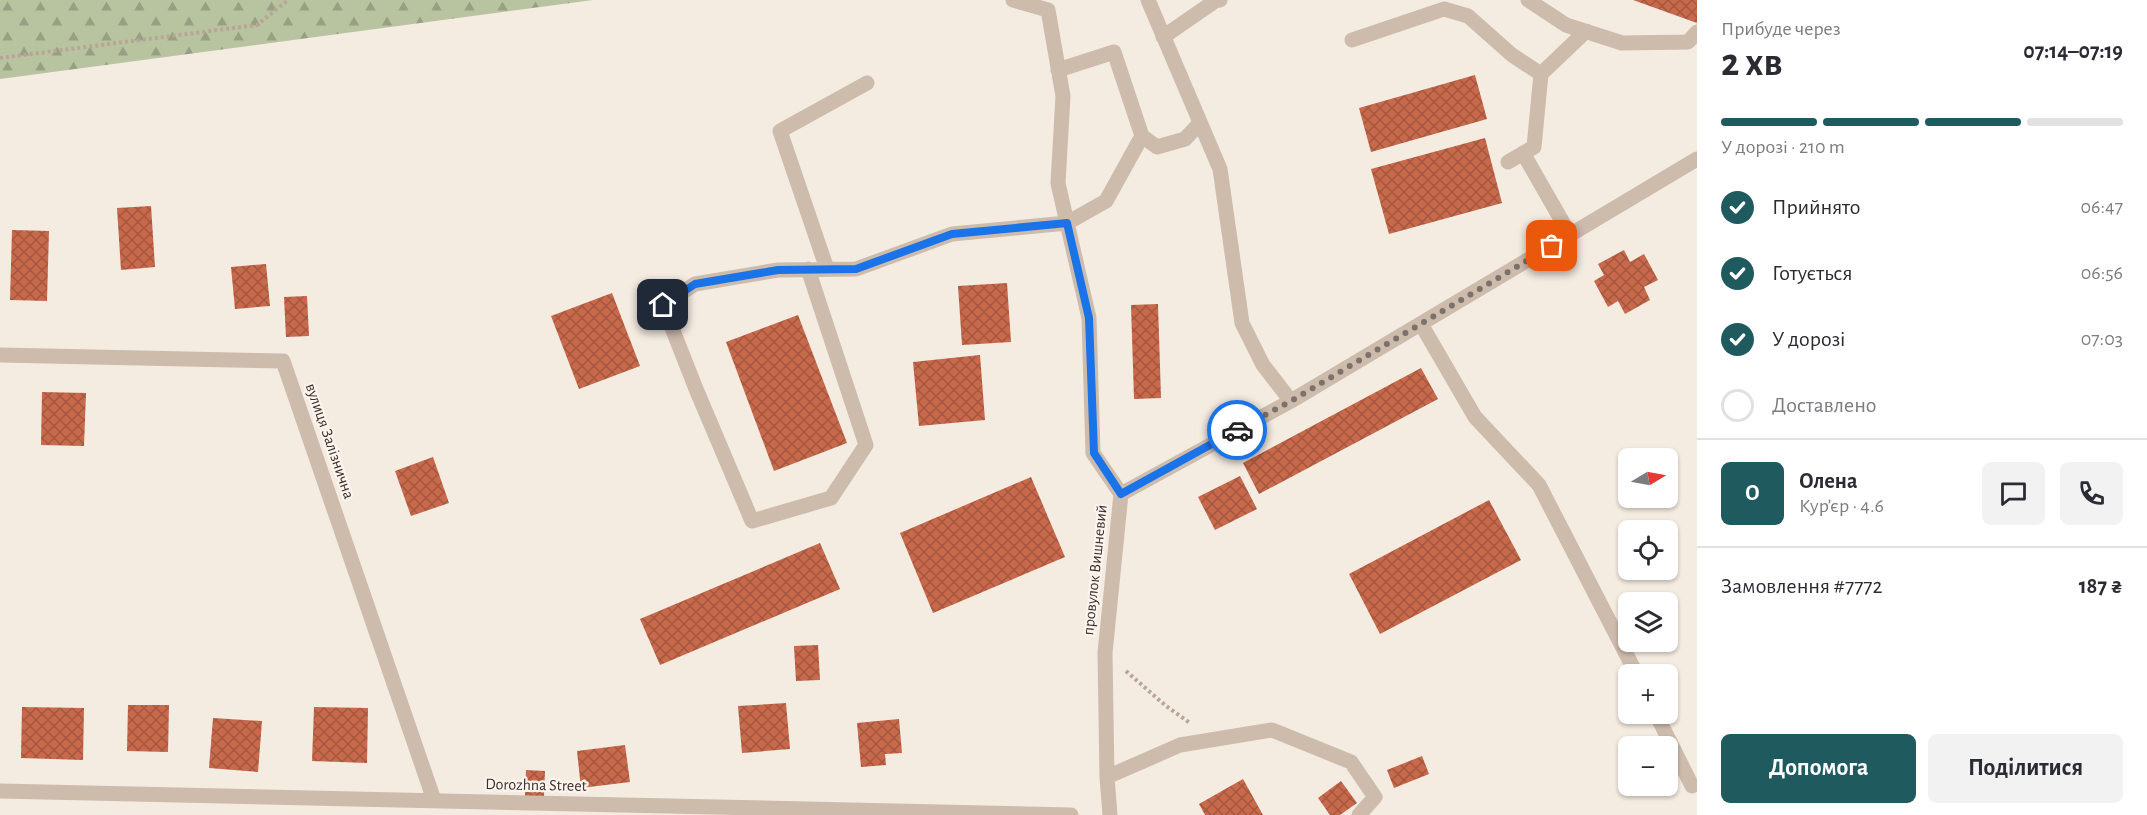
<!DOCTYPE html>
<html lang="uk">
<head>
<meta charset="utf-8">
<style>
	:root { --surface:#fff; --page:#f2f2f3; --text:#2b2b33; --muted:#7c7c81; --line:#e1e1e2; --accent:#1f5a5e }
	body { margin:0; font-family:"Alegreya Sans",sans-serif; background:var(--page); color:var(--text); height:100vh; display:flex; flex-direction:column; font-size:22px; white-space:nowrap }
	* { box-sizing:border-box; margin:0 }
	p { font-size:20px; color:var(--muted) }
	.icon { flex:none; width:33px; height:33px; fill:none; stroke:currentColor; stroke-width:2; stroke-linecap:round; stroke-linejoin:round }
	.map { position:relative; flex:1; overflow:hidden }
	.sheet { display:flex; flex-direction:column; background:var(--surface); width:450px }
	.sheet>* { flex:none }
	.needle { width:39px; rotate:80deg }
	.fabs { position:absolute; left:1618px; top:448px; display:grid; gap:12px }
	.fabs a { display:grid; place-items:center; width:60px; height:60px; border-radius:9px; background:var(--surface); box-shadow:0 2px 4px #0004; font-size:30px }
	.pin { position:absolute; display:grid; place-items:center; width:51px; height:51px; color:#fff; margin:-26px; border-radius:12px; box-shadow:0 3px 9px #0006 }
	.courier { position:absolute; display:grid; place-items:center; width:60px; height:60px; margin:-30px; border:4px solid #1a73e8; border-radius:50%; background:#fff; color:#222; box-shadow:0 2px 8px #0007 }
	.summary em { font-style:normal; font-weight:600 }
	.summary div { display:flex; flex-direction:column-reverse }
	.summary { display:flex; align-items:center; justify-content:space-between; height:102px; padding:0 24px }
	h1 { font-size:39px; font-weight:600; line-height:45px }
	.bar { display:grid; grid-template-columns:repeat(4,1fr); gap:9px 6px; align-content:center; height:72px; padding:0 24px }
	.bar i { height:8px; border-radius:4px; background:var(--line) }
	.bar .on { background:var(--accent) }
	.bar p { grid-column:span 4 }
	.line { display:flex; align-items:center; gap:15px; padding:0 24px; border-top:2px solid var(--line) }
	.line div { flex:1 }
	.round { display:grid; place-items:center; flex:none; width:63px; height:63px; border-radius:9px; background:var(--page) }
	ol { padding:0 24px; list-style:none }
	li { display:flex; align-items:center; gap:18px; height:66px }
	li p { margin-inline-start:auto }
	li .icon { padding:6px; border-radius:50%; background:var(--accent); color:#fff; stroke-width:4 }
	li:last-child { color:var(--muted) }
	li i { width:33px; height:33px; border:3px solid var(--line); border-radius:50% }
	.button { display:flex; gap:12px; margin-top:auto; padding:12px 24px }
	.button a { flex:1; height:69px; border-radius:9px; background:var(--accent); color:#fff; font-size:24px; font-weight:600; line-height:69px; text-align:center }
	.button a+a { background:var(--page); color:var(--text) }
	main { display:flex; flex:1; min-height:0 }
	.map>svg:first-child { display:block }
	.forest { fill:url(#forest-firs) }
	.building { fill:url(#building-cross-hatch) }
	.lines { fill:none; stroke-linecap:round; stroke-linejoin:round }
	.path { stroke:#b9a596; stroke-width:4; stroke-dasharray:3 3; stroke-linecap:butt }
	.minor { stroke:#cdbbac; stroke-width:15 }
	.done { stroke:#7c716b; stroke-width:6; stroke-dasharray:0 10.8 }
	.route { stroke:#1a73e8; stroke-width:8 }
	.labels { text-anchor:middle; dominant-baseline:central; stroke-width:4.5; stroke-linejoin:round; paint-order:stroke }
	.street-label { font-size:16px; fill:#3b302b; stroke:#fbf5ee }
</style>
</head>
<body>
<main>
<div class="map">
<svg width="1697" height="815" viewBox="0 0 1697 815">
	<defs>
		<pattern id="forest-firs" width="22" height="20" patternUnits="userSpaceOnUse" patternTransform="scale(1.5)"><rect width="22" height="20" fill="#b8c4a0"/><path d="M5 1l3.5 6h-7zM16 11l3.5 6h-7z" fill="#97a083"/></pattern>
		<pattern id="building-cross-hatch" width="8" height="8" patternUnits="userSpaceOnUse" patternTransform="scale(1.5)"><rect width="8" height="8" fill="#c8694b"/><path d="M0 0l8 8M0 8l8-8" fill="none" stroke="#a4573f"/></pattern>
	</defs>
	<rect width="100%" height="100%" fill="#f4ebe1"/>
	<!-- forest -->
	<path class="forest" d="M0,0H593L0,79Z"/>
	<!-- building -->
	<path class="building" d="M1633,0H1697V23Z
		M1475,75L1487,119L1371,152L1359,108Z
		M1485,138L1502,203L1389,234L1371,169Z
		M151,206L155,267L121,270L117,208Z
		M12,230L49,231L47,301L10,300Z
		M1624,250L1630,262L1644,254L1658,280L1644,287L1650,300L1625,314L1618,301L1608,307L1594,281L1604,275L1598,264Z
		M266,264L270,306L235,309L231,267Z
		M1007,283L1011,342L962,345L958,286Z
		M612,293L640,366L579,389L551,316Z
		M307,296L309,336L286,337L284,297Z
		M1158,304L1161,398L1134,399L1131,305Z
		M798,315L847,443L774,471L726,342Z
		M980,355L985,420L919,426L913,362Z
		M1421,368L1438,399L1259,494L1243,463Z
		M42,392L86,393L84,446L41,445Z
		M433,457L449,503L411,516L395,471Z
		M1240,476L1257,509L1215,530L1198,497Z
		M1031,477L1065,557L933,613L900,533Z
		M1489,500L1521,560L1380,634L1349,574Z
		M820,543L840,589L660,665L640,619Z
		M818,645L820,680L796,681L794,646Z
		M786,703L790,749L742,753L738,706Z
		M128,705H169L168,752L127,751Z
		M22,707L84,708L83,760L21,758Z
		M314,707L368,708L367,763L312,761Z
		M213,718L262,721L258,772L209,768Z
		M899,719L902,753L885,754L886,765L861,767L857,723Z
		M625,745L630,782L581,788L577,751Z
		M1422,756L1429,774L1394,788L1387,770Z
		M526,770L545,771L544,796H525Z
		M1243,779L1263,815H1205L1199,804Z
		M1341,781L1357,803L1340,815H1330L1318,798Z"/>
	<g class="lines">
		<!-- path -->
		<path class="path" d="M0,58L257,25L288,0
			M1126,671L1166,706L1190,723"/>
		<!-- minor -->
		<path class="minor" d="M1013,0L1048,10L1063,96L1058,183L1067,223L1106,201L1142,136L1114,52L1058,70
			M1148,0L1220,169L1242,323L1263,365L1291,401
			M1528,0L1566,25L1622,43L1688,42L1697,32
			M1163,37L1215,1L1220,0
			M1352,40L1444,9L1468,16L1512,55L1541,74
			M1142,136L1157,147L1185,139L1200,123
			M1523,153L1570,235
			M1508,162L1534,147L1541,74L1586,31
			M808,269L866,445L831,498L752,521L696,389L663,305L695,284L778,270L856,269L952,234L1067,223L1089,318L1093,453L1121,494
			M827,269L780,131L867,83
			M1421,324L1475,417L1539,485L1637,675
			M0,355L283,361L434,800
			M1121,494L1291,401L1697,159
			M1656,714L1692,786
			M1107,777L1180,745L1272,730L1351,762L1375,797L1359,815
			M0,791L1071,815
			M1110,815L1107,777L1105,653L1121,494"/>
	</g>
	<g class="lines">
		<!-- done -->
		<path class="done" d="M1237,430L1291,401L1552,246"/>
		<!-- route -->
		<path class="route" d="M663,305L695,284L778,270L856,269L952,234L1067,223L1089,318L1094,453L1121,494L1237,430"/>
	</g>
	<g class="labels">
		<!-- street labels -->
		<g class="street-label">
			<text transform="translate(330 441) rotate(71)">вулиця Залізнична</text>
			<text transform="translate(1095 570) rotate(-84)">провулок Вишневий</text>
			<text transform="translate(536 785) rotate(1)">Dorozhna Street</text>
		</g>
	</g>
</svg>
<div class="fabs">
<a><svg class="needle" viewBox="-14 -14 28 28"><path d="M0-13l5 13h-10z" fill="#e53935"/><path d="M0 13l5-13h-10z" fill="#7c7c81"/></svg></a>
<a><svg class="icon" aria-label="locate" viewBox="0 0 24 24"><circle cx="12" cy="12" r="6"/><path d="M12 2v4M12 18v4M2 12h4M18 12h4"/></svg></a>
<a><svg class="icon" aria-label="layers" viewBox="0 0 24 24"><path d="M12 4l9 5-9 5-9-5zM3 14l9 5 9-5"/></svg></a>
<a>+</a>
<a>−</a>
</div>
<div class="pin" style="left:1552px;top:246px;background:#ea580c"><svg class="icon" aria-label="bag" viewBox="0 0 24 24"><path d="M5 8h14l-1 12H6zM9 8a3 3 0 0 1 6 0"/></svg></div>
<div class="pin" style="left:663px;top:305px;background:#1f2937"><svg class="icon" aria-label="home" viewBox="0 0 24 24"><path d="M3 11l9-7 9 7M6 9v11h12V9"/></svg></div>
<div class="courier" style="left:1237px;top:430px"><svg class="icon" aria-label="car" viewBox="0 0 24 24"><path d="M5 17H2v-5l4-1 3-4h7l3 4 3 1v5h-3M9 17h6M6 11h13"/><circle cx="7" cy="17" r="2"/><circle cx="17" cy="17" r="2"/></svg></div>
</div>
<section class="sheet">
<div class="summary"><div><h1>2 хв</h1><p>Прибуде через</p></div><em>07:14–07:19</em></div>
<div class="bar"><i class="on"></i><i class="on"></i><i class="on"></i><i></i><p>У дорозі · 210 m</p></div>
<ol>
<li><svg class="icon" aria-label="check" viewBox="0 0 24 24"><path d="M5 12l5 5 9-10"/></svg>Прийнято<p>06:47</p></li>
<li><svg class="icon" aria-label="check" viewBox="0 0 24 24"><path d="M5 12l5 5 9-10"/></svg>Готується<p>06:56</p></li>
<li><svg class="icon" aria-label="check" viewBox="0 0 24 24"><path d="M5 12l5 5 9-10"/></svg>У дорозі<p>07:03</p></li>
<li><i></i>Доставлено</li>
</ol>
<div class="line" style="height:108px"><b class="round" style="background:var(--accent);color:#fff">О</b><div><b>Олена</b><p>Кур’єр · 4.6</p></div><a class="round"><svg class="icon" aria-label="chat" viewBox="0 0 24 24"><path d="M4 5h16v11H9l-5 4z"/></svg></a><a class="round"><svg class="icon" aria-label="phone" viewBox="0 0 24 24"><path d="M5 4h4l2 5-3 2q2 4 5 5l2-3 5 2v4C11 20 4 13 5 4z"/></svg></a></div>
<div class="line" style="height:78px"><div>Замовлення #7772</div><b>187 ₴</b></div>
<div class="button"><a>Допомога</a><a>Поділитися</a></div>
</section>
</main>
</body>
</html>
